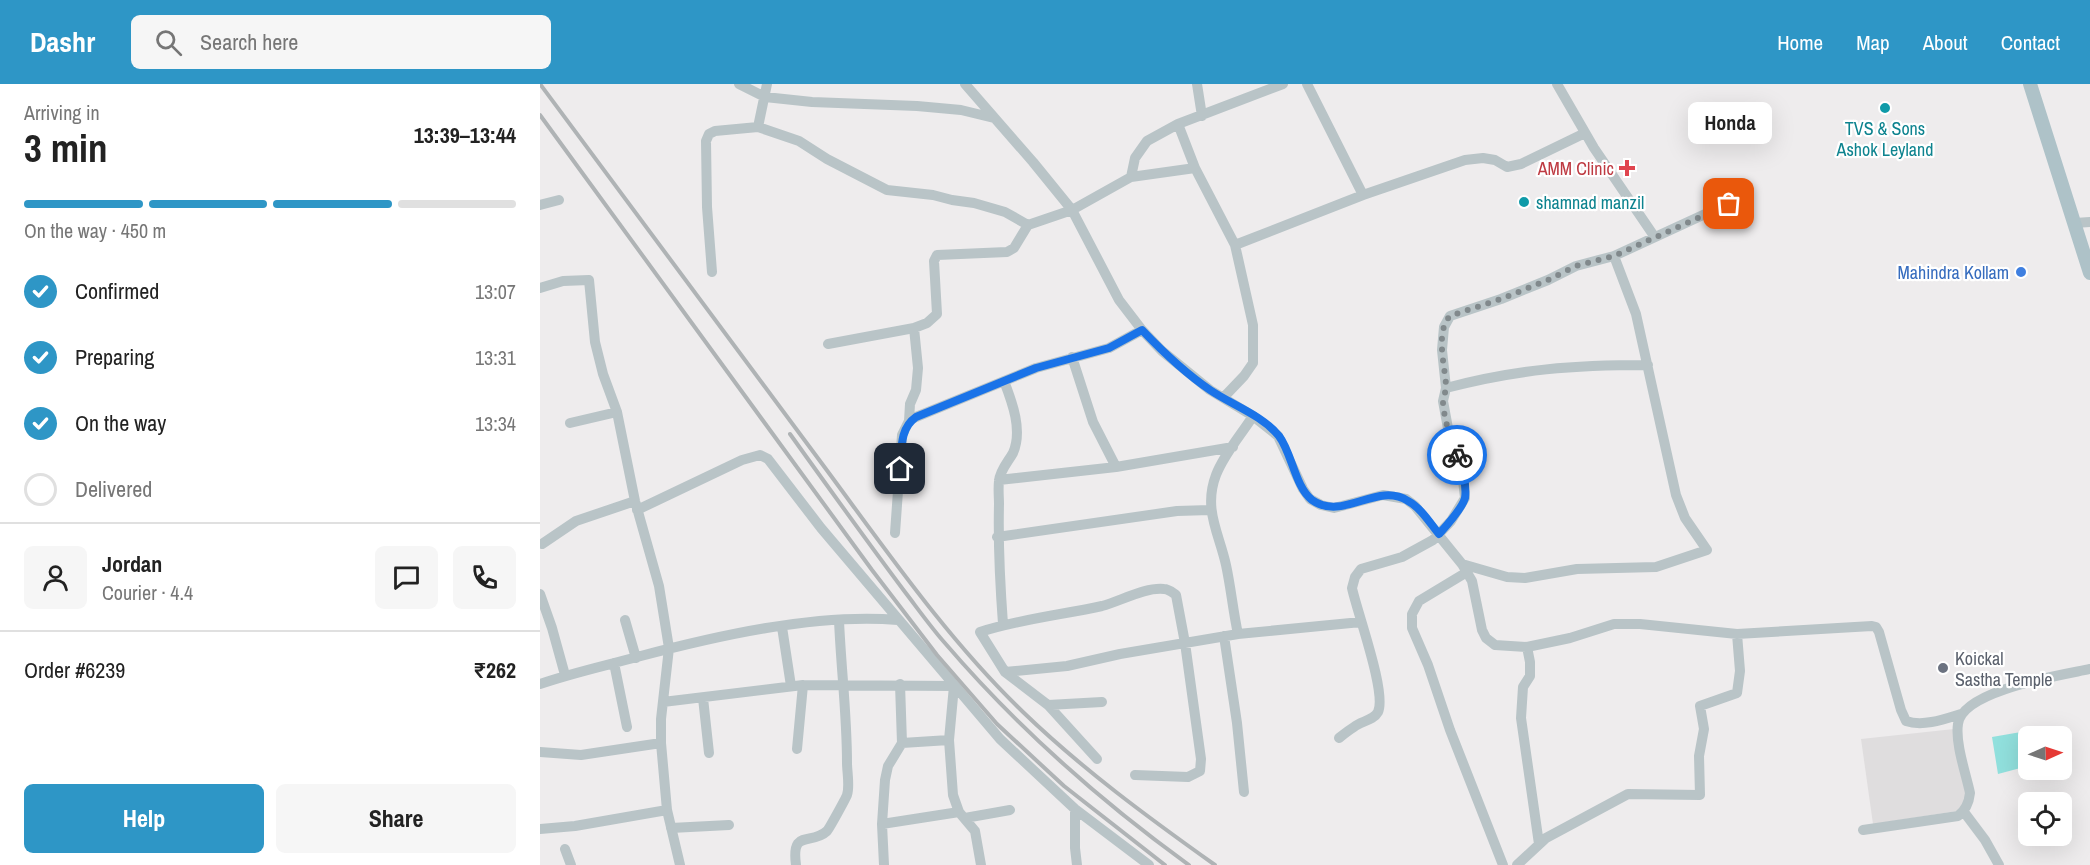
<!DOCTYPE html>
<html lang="en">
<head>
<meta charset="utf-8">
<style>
	:root { --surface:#fff; --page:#f6f6f6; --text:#222; --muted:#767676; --line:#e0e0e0; --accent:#2e96c6 }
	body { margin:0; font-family:"Archivo Narrow",sans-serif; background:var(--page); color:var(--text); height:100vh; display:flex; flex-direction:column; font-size:22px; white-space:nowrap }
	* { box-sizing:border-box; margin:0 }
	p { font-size:20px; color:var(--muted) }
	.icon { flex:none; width:33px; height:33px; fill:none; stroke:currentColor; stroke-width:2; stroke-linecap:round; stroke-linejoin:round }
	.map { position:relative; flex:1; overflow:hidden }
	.details { display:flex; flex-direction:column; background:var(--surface); width:540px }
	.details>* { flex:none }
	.needle { width:39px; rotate:87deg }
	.buttons { position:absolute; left:1478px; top:642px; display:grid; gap:12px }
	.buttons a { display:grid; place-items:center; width:54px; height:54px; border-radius:9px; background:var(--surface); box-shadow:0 6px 24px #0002; font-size:30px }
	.pin { position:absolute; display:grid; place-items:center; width:51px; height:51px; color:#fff; margin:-26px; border-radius:12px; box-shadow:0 3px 9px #0006 }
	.courier { position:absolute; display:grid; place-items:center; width:60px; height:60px; margin:-30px; border:4px solid #1a73e8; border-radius:50%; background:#fff; color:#222; box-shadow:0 2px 8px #0007 }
	.bubble { position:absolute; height:42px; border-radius:9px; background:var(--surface); box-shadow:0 6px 24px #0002; font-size:20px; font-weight:700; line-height:42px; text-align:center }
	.headline em { font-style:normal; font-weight:700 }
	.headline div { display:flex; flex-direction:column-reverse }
	.headline { display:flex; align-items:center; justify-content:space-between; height:102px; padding:0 24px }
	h1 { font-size:39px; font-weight:700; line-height:45px }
	.bar { display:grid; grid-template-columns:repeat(4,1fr); gap:9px 6px; align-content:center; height:72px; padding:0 24px }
	.bar i { height:8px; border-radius:4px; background:var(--line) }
	.bar .current { background:var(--accent) }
	.bar p { grid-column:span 4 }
	.line { display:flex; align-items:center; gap:15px; padding:0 24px; border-top:2px solid var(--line) }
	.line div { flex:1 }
	.round { display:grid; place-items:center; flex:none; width:63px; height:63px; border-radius:9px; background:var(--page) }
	ol { padding:0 24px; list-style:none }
	li { display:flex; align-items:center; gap:18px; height:66px }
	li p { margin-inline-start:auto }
	li .icon { padding:6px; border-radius:50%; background:var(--accent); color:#fff; stroke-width:4 }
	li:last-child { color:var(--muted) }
	li i { width:33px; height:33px; border:3px solid var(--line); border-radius:50% }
	.action { display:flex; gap:12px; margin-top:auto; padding:12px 24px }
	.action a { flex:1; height:69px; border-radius:9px; background:var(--accent); color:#fff; font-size:24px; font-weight:700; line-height:69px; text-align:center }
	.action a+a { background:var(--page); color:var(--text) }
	header { display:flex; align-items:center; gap:36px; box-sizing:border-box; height:84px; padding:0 30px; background:var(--accent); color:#fff }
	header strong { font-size:28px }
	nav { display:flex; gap:33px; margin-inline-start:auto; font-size:21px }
	.search { width:420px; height:54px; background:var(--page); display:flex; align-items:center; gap:15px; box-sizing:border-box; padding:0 21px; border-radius:9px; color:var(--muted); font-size:22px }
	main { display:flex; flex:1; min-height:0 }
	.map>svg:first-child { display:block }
	.education { fill:#dfddde }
	.water { fill:#91e0dd }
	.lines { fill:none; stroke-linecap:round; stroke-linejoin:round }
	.minor { stroke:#b9c4c7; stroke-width:10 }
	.major { stroke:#aec2c8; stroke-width:14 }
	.rail { stroke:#afb3b5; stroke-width:4 }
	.done { stroke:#81898c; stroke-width:6; stroke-dasharray:0 10.8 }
	.route { stroke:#1a73e8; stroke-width:8 }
	.culture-dot { fill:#0f9aa8; stroke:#fff; stroke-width:2 }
	.health-dot { fill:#e0444e; stroke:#fff; stroke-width:2 }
	.shop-dot { fill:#3f7fe0; stroke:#fff; stroke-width:2 }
	.worship-dot { fill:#6b7280; stroke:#fff; stroke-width:2 }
	.labels { text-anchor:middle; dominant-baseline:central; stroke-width:4.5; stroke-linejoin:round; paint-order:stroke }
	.culture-label { font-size:18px; fill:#0d838f; stroke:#fff }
	.health-label { font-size:18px; fill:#be3a42; stroke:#fff; text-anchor:end }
	.shop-label { font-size:18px; fill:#366cbe; stroke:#fff; text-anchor:end }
	.worship-label { font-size:18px; fill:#5b616d; stroke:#fff; text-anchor:start }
</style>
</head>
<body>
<header>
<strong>Dashr</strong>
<div class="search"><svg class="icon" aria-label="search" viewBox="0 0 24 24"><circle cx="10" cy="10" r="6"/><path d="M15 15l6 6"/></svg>Search here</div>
<nav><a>Home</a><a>Map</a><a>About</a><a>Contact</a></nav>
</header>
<main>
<section class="details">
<div class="headline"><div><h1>3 min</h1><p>Arriving in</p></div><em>13:39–13:44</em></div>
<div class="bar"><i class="current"></i><i class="current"></i><i class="current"></i><i></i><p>On the way · 450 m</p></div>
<ol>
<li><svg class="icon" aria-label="check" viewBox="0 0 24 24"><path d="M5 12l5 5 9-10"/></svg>Confirmed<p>13:07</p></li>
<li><svg class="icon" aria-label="check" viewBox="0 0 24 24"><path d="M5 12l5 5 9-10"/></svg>Preparing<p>13:31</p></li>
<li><svg class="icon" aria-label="check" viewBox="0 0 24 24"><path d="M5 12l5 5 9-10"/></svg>On the way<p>13:34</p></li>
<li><i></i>Delivered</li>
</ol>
<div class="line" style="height:108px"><a class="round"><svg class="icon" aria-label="person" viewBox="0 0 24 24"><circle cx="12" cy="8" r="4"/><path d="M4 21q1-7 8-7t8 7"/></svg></a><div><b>Jordan</b><p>Courier · 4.4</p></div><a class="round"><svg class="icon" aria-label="chat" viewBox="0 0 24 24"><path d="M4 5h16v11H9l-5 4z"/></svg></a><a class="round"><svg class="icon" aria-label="phone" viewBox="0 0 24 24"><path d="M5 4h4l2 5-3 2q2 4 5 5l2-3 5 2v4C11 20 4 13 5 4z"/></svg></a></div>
<div class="line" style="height:78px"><div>Order #6239</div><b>₹262</b></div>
<div class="action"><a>Help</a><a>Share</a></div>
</section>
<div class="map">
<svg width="1550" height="781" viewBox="0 0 1550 781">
	<rect width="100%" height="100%" fill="#eeeced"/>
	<!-- education -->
	<path class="education" d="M1414,645L1427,712L1425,719L1417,727L1333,740L1321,655Z"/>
	<!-- water -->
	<path class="water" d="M1498,645L1499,652H1488V682L1458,690L1452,653Z"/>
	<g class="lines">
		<!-- minor -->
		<path class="minor" d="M199,0L225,13L272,18L377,22L421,26L454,34
			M425,0L493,78L532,126L579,216L602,246L622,267L670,306L713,332L738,352L763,405L770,415L781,421L794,424L843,411L866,415L875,422L922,480L932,497L942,546L946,554L955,561L987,563L1030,554L1074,540H1100L1197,550L1332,542L1336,543L1339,548L1361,626L1366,637C1383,643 1405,635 1421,630
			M657,0L662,32
			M767,0L823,111L925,76L943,74L955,76L967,83L981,80L1045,49
			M1017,0L1054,64L1114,152
			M638,40L655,84L695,161L713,241V279L704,292L683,314
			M218,43L259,57L287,75L347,106L393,111L412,116L434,119L465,128L488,141
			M591,93L655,84
			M0,121L19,116
			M1535,139L1550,138
			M695,161L823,111
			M172,188L167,123L166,57L169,50L175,47L218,43L227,0
			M0,204L23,197L49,196L55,258L63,290L77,328L95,417L119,502L129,564L121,635V659L127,726L140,781
			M288,260L374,244L387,239L397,230L394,177L397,171L467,168L474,164L488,141L532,126L591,93L595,74L607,57L638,40L743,0
			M532,273L553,338L576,383
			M906,304C978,285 1034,281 1108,281
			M369,337L376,333L496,284L569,264L602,246
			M30,339L77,328
			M459,396L576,383L693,363
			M97,426L202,376L220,371L228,375L281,444L460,655L535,725L609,781
			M355,449L362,351L369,337L370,320L376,306L378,284L374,244
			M457,453L637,427L670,426
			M2,460L36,437L95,417
			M922,480L967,493L985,494L1037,485L1116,483L1167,466L1145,434L1136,411L1096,230L1074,172
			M927,488L879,517L872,530V544L888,581L910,646L963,781
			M0,510L12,544L25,591
			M85,536L96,574
			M463,540C460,500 458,461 459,420C459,413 458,405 459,397C460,386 468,378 473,369C483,346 472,318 464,297
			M242,543L251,602
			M698,550C693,527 691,504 686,481C679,449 663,425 676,391C684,370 701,351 713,332
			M684,552L697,639L704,708
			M987,563L990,578V592L983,603L981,634L999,760
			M74,579L87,643
			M465,588L527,582L580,570L698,550L821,538
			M0,600C32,589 64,582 97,573C176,552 276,529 358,536
			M360,600L362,659L409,656
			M163,614L169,669
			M123,618L263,601L414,602L409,656L413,711L419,728L435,747L441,781
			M508,621L562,618
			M799,654C804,650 809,646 814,643C821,637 833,637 838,628C847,609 817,528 812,504L815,493L821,485L862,473L893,456L911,437L925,414L921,379L909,350L903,317L906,304L902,266L904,243L910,232L961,215L1008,196L1036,182L1074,172L1189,119
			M257,665L263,601
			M0,668L41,671L121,659
			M557,675L508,621L465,588L440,548C480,535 521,531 562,522C581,517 605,503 624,505C629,505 633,509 636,511L645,559L661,675L660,687L648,693L595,691
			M535,725V764L537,781
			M1424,728L1445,756L1459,781
			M425,734L470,726
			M342,740L419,728
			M131,744L189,741
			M0,745L35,742L127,726
			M1323,746L1418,732C1426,726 1429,719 1430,709C1426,690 1415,659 1418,640C1422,606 1522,591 1550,585
			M25,765L31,781
			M256,781C251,744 271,762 287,747C289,745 306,714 307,711C310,702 307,688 307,679C307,631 301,584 299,536
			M344,781L342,740L345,696L348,682L362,659
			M977,781L1006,754L1088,710L1160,711L1159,672L1164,645L1160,622L1197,609L1200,587L1197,550"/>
		<!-- major -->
		<path class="major" d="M1490,0L1550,189"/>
		<!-- rail -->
		<path class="rail" d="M0,0C94,125 187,251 280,377C344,463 406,554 483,628C542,685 609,734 675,781
			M0,31L332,486L397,571L457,640L524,702L625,781
			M250,350C288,403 326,456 365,508C378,525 390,542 404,558C476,642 559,716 649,781"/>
	</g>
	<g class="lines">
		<!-- done -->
		<path class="done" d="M917,371C910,354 905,338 903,320C903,314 906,308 906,301C905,282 895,248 910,232L961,215L1008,196L1036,182L1074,172L1189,120"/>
		<!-- route -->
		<path class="route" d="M360,385C362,366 359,345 376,333L496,284L569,264L602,246C623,268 645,289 670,306C692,321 722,331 739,352C752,369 755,403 772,416C803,438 837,397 868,417C881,424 890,439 899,450C907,441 922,425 925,414C927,402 922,382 917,371"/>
	</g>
	<!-- markers -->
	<g class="culture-dot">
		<circle cx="1345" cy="24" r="6"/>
		<circle cx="984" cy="118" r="6"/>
	</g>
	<path class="health-dot" d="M1084 75h6v6h6v6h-6v6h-6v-6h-6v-6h6z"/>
	<circle class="shop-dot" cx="1481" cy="188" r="6"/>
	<circle class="worship-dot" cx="1403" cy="584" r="6"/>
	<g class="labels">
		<!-- culture labels -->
		<g class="culture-label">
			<text x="1345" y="44">TVS &amp; Sons<tspan x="1345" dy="21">Ashok Leyland</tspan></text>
			<text x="996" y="118" text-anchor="start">shamnad manzil</text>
		</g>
		<!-- health labels -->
		<g class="health-label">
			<text x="1074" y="84">AMM Clinic</text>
		</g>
		<!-- shop labels -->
		<g class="shop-label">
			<text x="1469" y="188">Mahindra Kollam</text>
		</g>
		<!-- worship labels -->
		<g class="worship-label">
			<text x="1415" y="574">Koickal<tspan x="1415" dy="21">Sastha Temple</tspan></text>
		</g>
	</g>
</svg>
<div class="buttons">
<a><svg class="needle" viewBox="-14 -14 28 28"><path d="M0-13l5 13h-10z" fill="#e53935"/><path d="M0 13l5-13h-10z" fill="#767676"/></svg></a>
<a><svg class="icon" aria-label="locate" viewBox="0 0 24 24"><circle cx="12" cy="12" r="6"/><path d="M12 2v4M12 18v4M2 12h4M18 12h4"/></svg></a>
</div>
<div class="pin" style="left:1189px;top:120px;background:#ea580c"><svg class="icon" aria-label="bag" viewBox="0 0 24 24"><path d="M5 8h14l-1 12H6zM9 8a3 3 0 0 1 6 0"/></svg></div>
<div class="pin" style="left:360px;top:385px;background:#1f2937"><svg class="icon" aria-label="home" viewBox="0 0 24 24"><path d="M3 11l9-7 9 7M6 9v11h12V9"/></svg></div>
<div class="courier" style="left:917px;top:371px"><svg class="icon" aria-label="bike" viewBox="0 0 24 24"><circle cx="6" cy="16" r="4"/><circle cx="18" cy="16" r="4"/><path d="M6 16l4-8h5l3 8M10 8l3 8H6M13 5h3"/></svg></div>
<div class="bubble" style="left:1148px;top:18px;width:84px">Honda</div>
</div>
</main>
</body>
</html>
